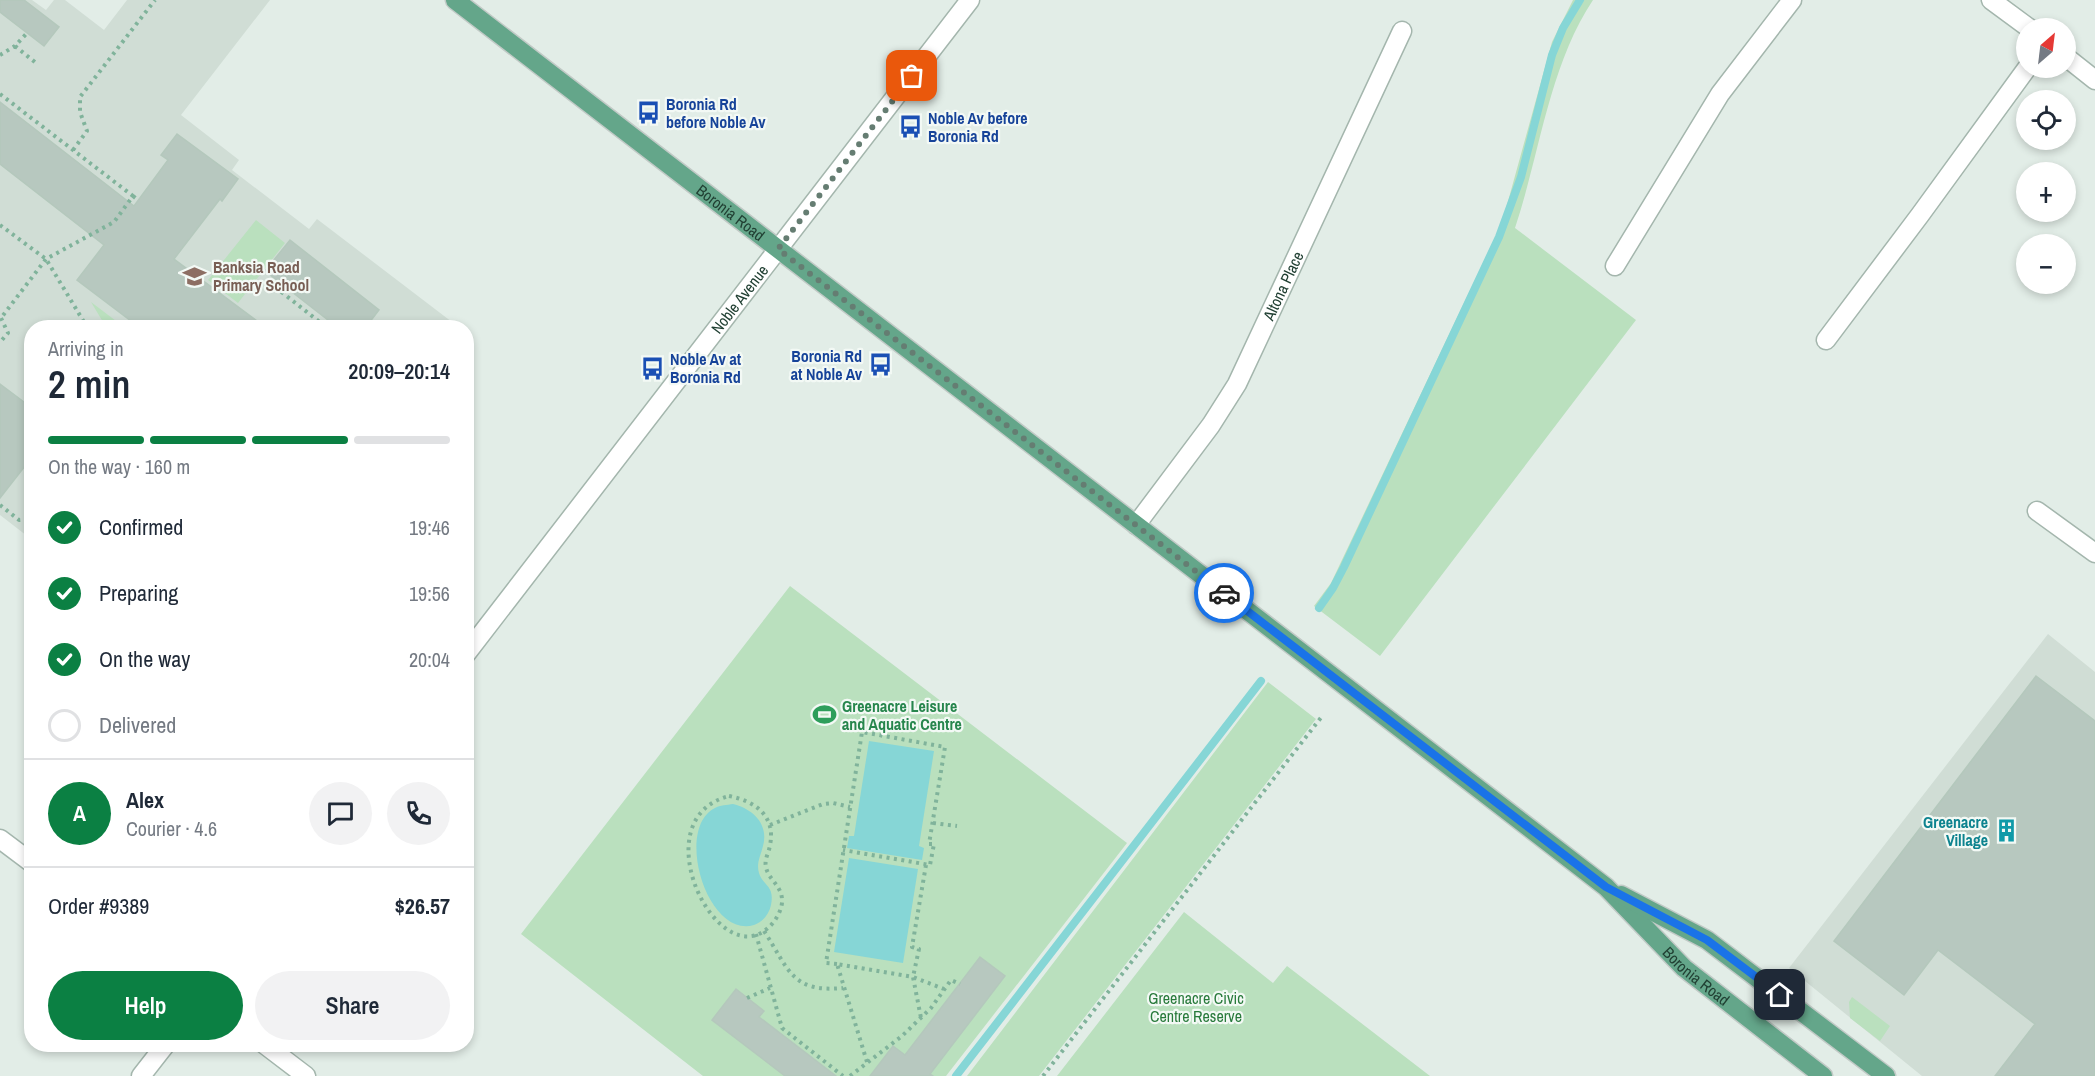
<!DOCTYPE html>
<html lang="en">
<head>
<meta charset="utf-8">
<style>
	:root { --surface:#fff; --page:#f2f2f3; --text:#1f2937; --muted:#747a83; --line:#e0e1e3; --accent:#0b8043 }
	body { margin:0; font-family:"Archivo Narrow",sans-serif; background:var(--page); color:var(--text); height:100vh; display:flex; flex-direction:column; font-size:22px; white-space:nowrap }
	* { box-sizing:border-box; margin:0 }
	p { font-size:20px; color:var(--muted) }
	.icon { flex:none; width:33px; height:33px; fill:none; stroke:currentColor; stroke-width:2; stroke-linecap:round; stroke-linejoin:round }
	.map { position:relative; flex:1; overflow:hidden }
	.drawer { position:absolute; left:24px; top:320px; width:450px; height:732px; display:flex; flex-direction:column; background:var(--surface); border-radius:24px; box-shadow:0 3px 9px #0003 }
	.drawer>* { flex:none }
	.needle { width:39px; rotate:28deg }
	.controls { position:absolute; left:2016px; top:18px; display:grid; gap:12px }
	.controls a { display:grid; place-items:center; width:60px; height:60px; border-radius:50%; background:var(--surface); box-shadow:0 3px 9px #0003; font-size:30px }
	.pin { position:absolute; display:grid; place-items:center; width:51px; height:51px; color:#fff; margin:-26px; border-radius:12px; box-shadow:0 3px 9px #0006 }
	.courier { position:absolute; display:grid; place-items:center; width:60px; height:60px; margin:-30px; border:4px solid #1a73e8; border-radius:50%; background:#fff; color:#222; box-shadow:0 2px 8px #0007 }
	.headline em { font-style:normal; font-weight:600 }
	.headline div { display:flex; flex-direction:column-reverse }
	.headline { display:flex; align-items:center; justify-content:space-between; height:102px; padding:0 24px }
	h1 { font-size:39px; font-weight:600; line-height:45px }
	.bar { display:grid; grid-template-columns:repeat(4,1fr); gap:9px 6px; align-content:center; height:72px; padding:0 24px }
	.bar i { height:8px; border-radius:4px; background:var(--line) }
	.bar .active { background:var(--accent) }
	.bar p { grid-column:span 4 }
	.line { display:flex; align-items:center; gap:15px; padding:0 24px; border-top:2px solid var(--line) }
	.line div { flex:1 }
	.round { display:grid; place-items:center; flex:none; width:63px; height:63px; border-radius:32px; background:var(--page) }
	ol { padding:0 24px; list-style:none }
	li { display:flex; align-items:center; gap:18px; height:66px }
	li p { margin-inline-start:auto }
	li .icon { padding:6px; border-radius:50%; background:var(--accent); color:#fff; stroke-width:4 }
	li:last-child { color:var(--muted) }
	li i { width:33px; height:33px; border:3px solid var(--line); border-radius:50% }
	.primary-button { display:flex; gap:12px; margin-top:auto; padding:12px 24px }
	.primary-button a { flex:1; height:69px; border-radius:36px; background:var(--accent); color:#fff; font-size:24px; font-weight:600; line-height:69px; text-align:center }
	.primary-button a+a { background:var(--page); color:var(--text) }
	.map>svg:first-child { display:block }
	.built { fill:#d0ddd5 }
	.green { fill:#bae0be }
	.water { fill:#86d6d6 }
	.lines { fill:none; stroke-linecap:round; stroke-linejoin:round }
	.stream { stroke:#86d6d6; stroke-width:8 }
	.building { fill:#b7c8bf; stroke:#b4c8bc; stroke-width:1.5 }
	.minor-casing { stroke:#a4b6ad; stroke-width:21 }
	.major-casing { stroke:#c1cac6; stroke-width:21 }
	.path { stroke:#80b39b; stroke-width:4; stroke-dasharray:3 4.5; stroke-linecap:butt }
	.minor { stroke:#fff; stroke-width:18 }
	.major { stroke:#64a68a; stroke-width:18 }
	.done { stroke:#657d72; stroke-width:6; stroke-dasharray:0 10.8 }
	.route { stroke:#1a73e8; stroke-width:8 }
	.labels { text-anchor:middle; dominant-baseline:central; stroke-width:4.5; stroke-linejoin:round; paint-order:stroke }
	.transit-label { font-size:16px; font-weight:bold; fill:#164399; stroke:#f3f9f5; text-anchor:start }
	.street-label { font-size:16px; fill:#214033; stroke:#f3f9f5 }
	.education-label { font-size:16px; font-weight:bold; fill:#785e54; stroke:#f3f9f5; text-anchor:start }
	.leisure-label { font-size:16px; font-weight:bold; fill:#27864d; stroke:#f3f9f5; text-anchor:start }
	.culture-label { font-size:16px; font-weight:bold; fill:#0d838f; stroke:#f3f9f5; text-anchor:end }
	.park-label { font-size:16px; fill:#287a3b; stroke:#f3f9f5 }
</style>
</head>
<body>
<div class="map">
<svg width="2095" height="1076" viewBox="0 0 2095 1076">
	<rect width="100%" height="100%" fill="#e2ede7"/>
	<!-- built -->
	<path class="built" d="M0,0H32L46,10L54,0H65L104,30L127,0H270L181,115L239,160L232,170L309,229L317,219L452,322L448,327H32L31,539L0,515Z
		M2048,634L2095,672V1076H1922L1789,968Z"/>
	<!-- green -->
	<path class="green" d="M1573,0H1593C1549,66 1540,153 1515,228L1636,320L1380,656L1314,606L1331,583L1502,223L1552,42Z
		M256,220L285,243L238,303L208,280Z
		M91,302L124,327H106Z
		M790,586L1127,843L946,1076H703L521,934Z
		M1268,682L1316,719L1039,1076H967Z
		M1184,912L1273,983L1287,966L1430,1076H1057Z
		M1852,997L1890,1026L1880,1041L1850,1018L1849,1002Z"/>
	<!-- water -->
	<path class="water" d="M869,741L934,751L919,846L924,848L922,860L847,848L849,836H854Z
		M733,804C753,809 769,824 763,846C761,855 756,863 759,873C763,886 775,885 771,905C769,914 763,922 754,925C707,939 674,828 715,808C720,805 727,805 733,804Z
		M849,858L918,869L903,963L834,952Z"/>
	<g class="lines">
		<!-- stream -->
		<path class="stream" d="M1319,608L1333,588L1344,567L1499,237L1521,177L1552,55L1563,28L1580,0
			M956,1076L1261,681"/>
	</g>
	<!-- building -->
	<path class="building" d="M0,0H24L59,27L44,46L0,12Z
		M0,102L134,206L168,160L161,155L177,134L238,179L222,201L220,199L174,259L265,327H139L77,280L104,245L0,164Z
		M290,240L379,310L366,327H337L265,271Z
		M0,384L32,408V457L0,498Z
		M2036,676L2095,721V1076H1995L2035,1024L1938,950L1904,995L1834,941Z
		M980,957L1005,976L930,1074L933,1076H870L893,1046L905,1055Z
		M736,989L764,1011L759,1017L836,1076H785L712,1020Z"/>
	<g class="lines">
		<defs>
			<g id="minor">
				<path d="M1991,0L2029,28"/>
				<path d="M2066,57L2095,80"/>
				<path d="M1615,266L1720,94L1792,0"/>
				<path d="M1826,340L1920,215L2027,68"/>
				<path d="M2037,511L2095,553"/>
				<path id="s1" d="M1136,525L1211,425L1237,384L1402,31"/>
				<path id="s2" d="M466,654L970,0"/>
				<path d="M0,839L32,863"/>
				<path d="M264,1044L306,1076"/>
				<path d="M141,1076L166,1044"/>
			</g>
			<g id="major">
				<path id="s3" d="M455,0L1606,887L1684,968L1823,1076"/>
				<path d="M1621,895L1707,940L1886,1076"/>
			</g>
		</defs>
		<!-- minor casing -->
		<use href="#minor" class="minor-casing"/>
		<!-- major casing -->
		<use href="#major" class="major-casing"/>
		<!-- path -->
		<path class="path" d="M15,46L36,63
			M0,55L15,46L27,33
			M0,94L133,196L114,222L46,259L1,318
			M73,150L87,131L80,112V97L155,0
			M133,196L138,200
			M0,225L46,259L87,327
			M280,282L275,287L326,327
			M1,318L8,333L2,340
			M0,505L19,520L32,519
			M729,796C755,801 776,816 770,845C769,853 764,859 766,867C768,879 781,885 782,899C783,908 776,921 769,927C718,976 640,819 729,796Z
			M933,823L957,826
			M770,825L823,804L833,803L850,807
			M926,865L912,947L919,949L913,977L944,989
			M764,931C789,969 791,993 843,988
			M756,934L782,1028L843,1076
			M837,964L826,963L862,732L945,747L929,844H934L930,865L843,850
			M747,998L770,988
			M867,1062L837,964L913,977L921,1018
			M850,1076L902,1036L931,1008L951,980L960,984
			M1043,1076L1323,715"/>
		<!-- minor -->
		<use href="#minor" class="minor"/>
		<!-- major -->
		<use href="#major" class="major"/>
	</g>
	<g class="lines">
		<!-- done -->
		<path class="done" d="M912,76L778,249L1224,593"/>
		<!-- route -->
		<path class="route" d="M1224,593L1606,887L1707,940L1780,995"/>
	</g>
	<!-- icons -->
	<defs>
		<symbol id="bus-bare" viewBox="-9 -9 18 18"><path d="M-5-6H5V4H4V6H2V4H-2V6H-4V4H-5ZM-3.5-4V0h7V-4ZM-3.5 1.2v1.5H-2V1.2ZM2 1.2v1.5H3.5V1.2Z" fill="#1a4fb4" stroke="#f3f9f5" stroke-width="2.5" paint-order="stroke"/></symbol>
		<symbol id="school-bare" viewBox="-9 -9 18 18"><path d="M0-5L7-2L0 1L-7-2ZM-4 1L0 2.5L4 1V4Q0 6-4 4Z" fill="#8d6e63" stroke="#f3f9f5" stroke-width="2.5" paint-order="stroke"/></symbol>
		<symbol id="stadium-bare" viewBox="-9 -9 18 18"><path d="M0-5a6.5 5 0 1 0 0 10a6.5 5 0 1 0 0-10ZM-3.5-1.8h7v3.6h-7Z" fill="#2e9e5b" stroke="#f3f9f5" stroke-width="2.5" paint-order="stroke"/></symbol>
		<symbol id="building-bare" viewBox="-9 -9 18 18"><path d="M-4-6H4V6H1V3H-1V6H-4ZM-2.5-4.3h1.7v1.8h-1.7ZM.8-4.3h1.7v1.8H.8ZM-2.5-1h1.7V.8h-1.7ZM.8-1h1.7V.8H.8Z" fill="#0f9aa8" stroke="#f3f9f5" stroke-width="2.5" paint-order="stroke"/></symbol>
	</defs>
	<g fill-rule="evenodd">
		<use href="#bus-bare" x="632" y="96" width="33" height="33"/>
		<use href="#bus-bare" x="894" y="110" width="33" height="33"/>
		<use href="#school-bare" x="178" y="260" width="33" height="33"/>
		<use href="#bus-bare" x="864" y="348" width="33" height="33"/>
		<use href="#bus-bare" x="636" y="352" width="33" height="33"/>
		<use href="#stadium-bare" x="808" y="698" width="33" height="33"/>
		<use href="#building-bare" x="1990" y="814" width="33" height="33"/>
	</g>
	<g class="labels">
		<!-- transit labels -->
		<g class="transit-label">
			<text x="666" y="104">Boronia Rd<tspan x="666" dy="18">before Noble Av</tspan></text>
			<text x="928" y="118">Noble Av before<tspan x="928" dy="18">Boronia Rd</tspan></text>
			<text x="862" y="356" text-anchor="end">Boronia Rd<tspan x="862" dy="18">at Noble Av</tspan></text>
			<text x="670" y="359">Noble Av at<tspan x="670" dy="18">Boronia Rd</tspan></text>
		</g>
		<!-- street labels -->
		<g class="street-label">
			<text stroke="none"><textPath href="#s3" startOffset="348">Boronia Road</textPath></text>
			<text stroke="none"><textPath href="#s1" startOffset="282">Altona Place</textPath></text>
			<text stroke="none"><textPath href="#s2" startOffset="448">Noble Avenue</textPath></text>
			<text stroke="none"><textPath href="#s3" startOffset="1580">Boronia Road</textPath></text>
		</g>
		<!-- education labels -->
		<g class="education-label">
			<text x="213" y="267">Banksia Road<tspan x="213" dy="18">Primary School</tspan></text>
		</g>
		<!-- leisure labels -->
		<g class="leisure-label">
			<text x="842" y="706">Greenacre Leisure<tspan x="842" dy="18">and Aquatic Centre</tspan></text>
		</g>
		<!-- culture labels -->
		<g class="culture-label">
			<text x="1988" y="822">Greenacre<tspan x="1988" dy="18">Village</tspan></text>
		</g>
		<!-- park labels -->
		<g class="park-label">
			<text x="1196" y="998">Greenacre Civic<tspan x="1196" dy="18">Centre Reserve</tspan></text>
		</g>
	</g>
</svg>
<div class="controls">
<a><svg class="needle" viewBox="-14 -14 28 28"><path d="M0-13l5 13h-10z" fill="#e53935"/><path d="M0 13l5-13h-10z" fill="#747a83"/></svg></a>
<a><svg class="icon" aria-label="locate" viewBox="0 0 24 24"><circle cx="12" cy="12" r="6"/><path d="M12 2v4M12 18v4M2 12h4M18 12h4"/></svg></a>
<a>+</a>
<a>−</a>
</div>
<div class="pin" style="left:912px;top:76px;background:#ea580c"><svg class="icon" aria-label="bag" viewBox="0 0 24 24"><path d="M5 8h14l-1 12H6zM9 8a3 3 0 0 1 6 0"/></svg></div>
<div class="pin" style="left:1780px;top:995px;background:#1f2937"><svg class="icon" aria-label="home" viewBox="0 0 24 24"><path d="M3 11l9-7 9 7M6 9v11h12V9"/></svg></div>
<div class="courier" style="left:1224px;top:593px"><svg class="icon" aria-label="car" viewBox="0 0 24 24"><path d="M5 17H2v-5l4-1 3-4h7l3 4 3 1v5h-3M9 17h6M6 11h13"/><circle cx="7" cy="17" r="2"/><circle cx="17" cy="17" r="2"/></svg></div>
<section class="drawer">
<div class="headline"><div><h1>2 min</h1><p>Arriving in</p></div><em>20:09–20:14</em></div>
<div class="bar"><i class="active"></i><i class="active"></i><i class="active"></i><i></i><p>On the way · 160 m</p></div>
<ol>
<li><svg class="icon" aria-label="check" viewBox="0 0 24 24"><path d="M5 12l5 5 9-10"/></svg>Confirmed<p>19:46</p></li>
<li><svg class="icon" aria-label="check" viewBox="0 0 24 24"><path d="M5 12l5 5 9-10"/></svg>Preparing<p>19:56</p></li>
<li><svg class="icon" aria-label="check" viewBox="0 0 24 24"><path d="M5 12l5 5 9-10"/></svg>On the way<p>20:04</p></li>
<li><i></i>Delivered</li>
</ol>
<div class="line" style="height:108px"><b class="round" style="background:var(--accent);color:#fff">A</b><div><b>Alex</b><p>Courier · 4.6</p></div><a class="round"><svg class="icon" aria-label="chat" viewBox="0 0 24 24"><path d="M4 5h16v11H9l-5 4z"/></svg></a><a class="round"><svg class="icon" aria-label="phone" viewBox="0 0 24 24"><path d="M5 4h4l2 5-3 2q2 4 5 5l2-3 5 2v4C11 20 4 13 5 4z"/></svg></a></div>
<div class="line" style="height:78px"><div>Order #9389</div><b>$26.57</b></div>
<div class="primary-button"><a>Help</a><a>Share</a></div>
</section>
</div>
</body>
</html>
